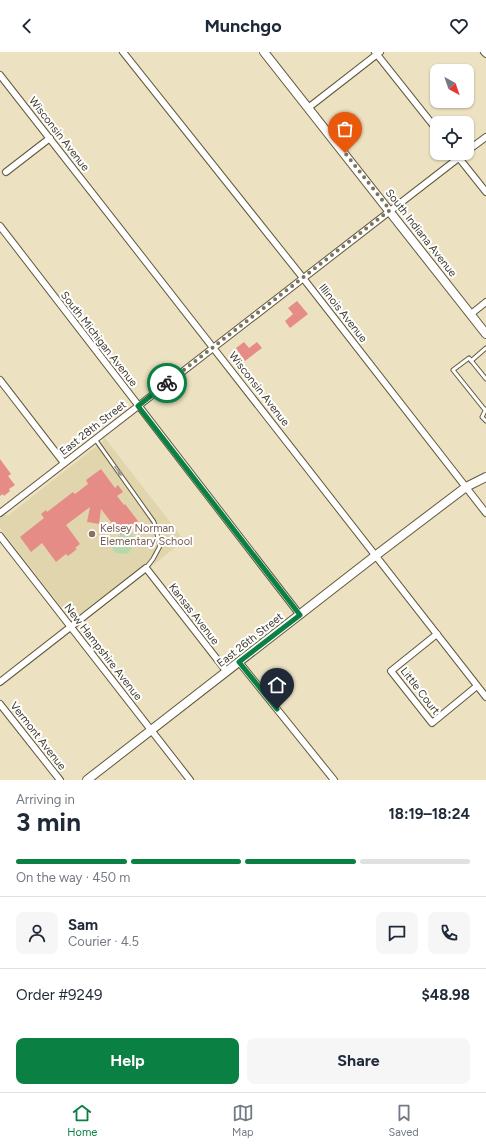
<!DOCTYPE html>
<html lang="en">
<head>
<meta charset="utf-8">
<style>
	:root { --surface:#fff; --page:#f6f6f7; --text:#1f2937; --muted:#747a83; --line:#e0e1e3; --accent:#0b8043 }
	body { margin:0; font-family:Figtree,sans-serif; background:var(--page); color:var(--text); height:100vh; display:flex; flex-direction:column; font-size:15px; white-space:nowrap }
	* { box-sizing:border-box; margin:0 }
	p { font-size:13px; color:var(--muted) }
	.icon { flex:none; width:22px; height:22px; fill:none; stroke:currentColor; stroke-width:2; stroke-linecap:round; stroke-linejoin:round }
	.map { position:relative; height:728px; overflow:hidden }
	.details { display:flex; flex-direction:column; background:var(--surface); flex:1 }
	.details>* { flex:none }
	.needle { width:26px; rotate:140deg }
	.fabs { position:absolute; left:430px; top:12px; display:grid; gap:8px }
	.fabs a { display:grid; place-items:center; width:44px; height:44px; border-radius:8px; background:var(--surface); box-shadow:0 1px 3px #0004; font-size:20px }
	.pin { position:absolute; display:grid; place-items:center; width:34px; height:34px; color:#fff; margin:-41px -17px; border-radius:50% 50% 50% 0; rotate:-45deg; box-shadow:0 0 4px #0007 }
	.pin .icon { rotate:45deg }
	.courier { position:absolute; display:grid; place-items:center; width:40px; height:40px; margin:-20px; border:3px solid #0b8043; border-radius:50%; background:#fff; color:#222; box-shadow:0 1px 5px #0007 }
	.overview em { font-style:normal; font-weight:700 }
	.overview div { display:flex; flex-direction:column-reverse }
	.overview { display:flex; align-items:center; justify-content:space-between; height:68px; padding:0 16px }
	h1 { font-size:26px; font-weight:700; line-height:30px }
	.bar { display:grid; grid-template-columns:repeat(4,1fr); gap:6px 4px; align-content:center; height:48px; padding:0 16px }
	.bar i { height:5px; border-radius:3px; background:var(--line) }
	.bar .current { background:var(--accent) }
	.bar p { grid-column:span 4 }
	.line { display:flex; align-items:center; gap:10px; padding:0 16px; border-top:1px solid var(--line) }
	.line div { flex:1 }
	.round { display:grid; place-items:center; flex:none; width:42px; height:42px; border-radius:8px; background:var(--page) }
	.primary-button { display:flex; gap:8px; margin-top:auto; padding:8px 16px }
	.primary-button a { flex:1; height:46px; border-radius:8px; background:var(--accent); color:#fff; font-size:16px; font-weight:700; line-height:46px; text-align:center }
	.primary-button a+a { background:var(--page); color:var(--text) }
	header { display:flex; justify-content:space-between; align-items:center; height:52px; padding:0 16px; background:var(--surface); font-size:18px; font-weight:700 }
	.menu { display:flex; justify-content:space-around; align-items:center; height:56px; border-top:1px solid var(--line); background:var(--surface); font-size:11px; color:var(--muted) }
	.menu a { display:grid; justify-items:center; gap:2px }
	.menu .current { color:var(--accent) }
	.map>svg:first-child { display:block }
	.built { fill:#e1d5ae }
	.green { fill:#b7d8ac }
	.building { fill:#e68c87 }
	.lines { fill:none; stroke-linecap:round; stroke-linejoin:round }
	.service-casing { stroke:#62593d; stroke-width:5 }
	.minor-casing { stroke:#62593d; stroke-width:8 }
	.tertiary-casing { stroke:#62593d; stroke-width:10 }
	.service { stroke:#fff; stroke-width:3 }
	.minor { stroke:#fff; stroke-width:6 }
	.tertiary { stroke:#fff; stroke-width:8 }
	.oneway { fill:#9e9c96 }
	.done { stroke:#7a7460; stroke-width:4; stroke-dasharray:0 7.2 }
	.route { stroke:#0b8043; stroke-width:5 }
	.education-dot { fill:#8d6e63; stroke:#fff; stroke-width:1.5 }
	.labels { text-anchor:middle; dominant-baseline:central; stroke-width:4; stroke-linejoin:round; paint-order:stroke }
	.street-label { font-size:11px; fill:#3d392c; stroke:#fff }
	.education-label { font-size:11px; fill:#785e54; stroke:#fff; text-anchor:start }
</style>
</head>
<body>
<header><svg class="icon" aria-label="back" viewBox="0 0 24 24"><path d="M15 5l-7 7 7 7"/></svg>Munchgo<svg class="icon" aria-label="heart" viewBox="0 0 24 24"><path d="M12 20l-8-8c-3-5 5-10 8-4 3-6 11-1 8 4z"/></svg></header>
<div class="map">
<svg width="486" height="728" viewBox="0 0 486 728">
	<rect width="100%" height="100%" fill="#ece2c2"/>
	<!-- built -->
	<path class="built" d="M104,385L184,488L151,515L148,513L143,514L72,568L70,566L0,476V466L4,463H9L103,389Z"/>
	<!-- green -->
	<path class="green" d="M129,477L136,489L128,502L115,501L110,492L112,485H118Z"/>
	<!-- building -->
	<path class="building" d="M297,249L308,262L290,276L285,269L293,262L288,256Z
		M244,290L249,296L257,290L262,296L245,309L236,296Z
		M0,407L11,422L8,424L15,433L9,437L10,439L4,444L3,442L0,444Z
		M101,417L115,436L118,433L123,440L117,444L124,453L125,452L138,469L121,483L101,457L99,472L87,470L90,455L66,473L80,492L75,496L77,497L68,504L66,502L56,510L42,491L31,500L20,485L44,466L41,462L46,458L47,460L73,440L75,442L88,432L86,428Z"/>
	<g class="lines">
		<defs>
			<path id="service" d="M471,309L486,296
				M486,357L482,365L486,369
				M485,358L453,318L469,306L486,327
				M95,387L154,470L160,494L153,507L146,516"/>
			<path id="minor" d="M123,0L303,226L486,461
				M375,0L437,78
				M484,0L486,2
				M0,23L486,645
				M308,56L380,0
				M467,99L486,85
				M455,101L486,140
				M6,120L50,86
				M0,174L300,563
				M471,262L486,250
				M0,328L64,411
				M0,461L465,101
				M0,484L190,728
				M437,582L391,619L432,671L477,634
				M239,610L334,728
				M0,630L146,516L227,620
				M0,652L60,728"/>
			<path id="tertiary" d="M264,0L486,282
				M87,728L375,504L466,435L486,425"/>
		</defs>
		<!-- service casing -->
		<use href="#service" class="service-casing"/>
		<!-- minor casing -->
		<use href="#minor" class="minor-casing"/>
		<!-- tertiary casing -->
		<use href="#tertiary" class="tertiary-casing"/>
		<!-- service -->
		<use href="#service" class="service"/>
		<!-- minor -->
		<use href="#minor" class="minor"/>
		<!-- tertiary -->
		<use href="#tertiary" class="tertiary"/>
	</g>
	<!-- one-way arrows -->
	<defs><path id="oneway-solid" d="M-6-.8H1V-3.2L6.5 0L1 3.2V.8H-6Z"/></defs>
	<use class="oneway" href="#oneway-solid" transform="translate(118 419) rotate(54)"/>
	<g class="lines">
		<!-- done -->
		<path class="done" d="M167,331L390,158L345,101"/>
		<!-- route -->
		<path class="route" d="M167,331L138,354L300,563L239,610L277,657"/>
	</g>
	<!-- markers -->
	<circle class="education-dot" cx="92" cy="482" r="4"/>
	<g class="labels">
		<!-- street labels -->
		<g class="street-label">
			<text transform="translate(59 82) rotate(52)">Wisconsin Avenue</text>
			<text transform="translate(421 181) rotate(52)">South Indiana Avenue</text>
			<text transform="translate(343 261) rotate(52)">Illinois Avenue</text>
			<text transform="translate(99 287) rotate(52)">South Michigan Avenue</text>
			<text transform="translate(259 337) rotate(52)">Wisconsin Avenue</text>
			<text transform="translate(93 376) rotate(-38)">East 28th Street</text>
			<text transform="translate(194 562) rotate(52)">Kansas Avenue</text>
			<text transform="translate(250 588) rotate(-38)">East 26th Street</text>
			<text transform="translate(103 600) rotate(52)">New Hampshire Avenue</text>
			<text transform="translate(420 639) rotate(52)">Little Court</text>
			<text transform="translate(38 684) rotate(52)">Vermont Avenue</text>
		</g>
		<!-- education labels -->
		<g class="education-label">
			<text x="100" y="476">Kelsey Norman<tspan x="100" dy="13">Elementary School</tspan></text>
		</g>
	</g>
</svg>
<div class="fabs">
<a><svg class="needle" viewBox="-14 -14 28 28"><path d="M0-13l5 13h-10z" fill="#e53935"/><path d="M0 13l5-13h-10z" fill="#747a83"/></svg></a>
<a><svg class="icon" aria-label="locate" viewBox="0 0 24 24"><circle cx="12" cy="12" r="6"/><path d="M12 2v4M12 18v4M2 12h4M18 12h4"/></svg></a>
</div>
<div class="pin" style="left:345px;top:101px;background:#ea580c"><svg class="icon" aria-label="bag" viewBox="0 0 24 24"><path d="M5 8h14l-1 12H6zM9 8a3 3 0 0 1 6 0"/></svg></div>
<div class="pin" style="left:277px;top:657px;background:#1f2937"><svg class="icon" aria-label="home" viewBox="0 0 24 24"><path d="M3 11l9-7 9 7M6 9v11h12V9"/></svg></div>
<div class="courier" style="left:167px;top:331px"><svg class="icon" aria-label="bike" viewBox="0 0 24 24"><circle cx="6" cy="16" r="4"/><circle cx="18" cy="16" r="4"/><path d="M6 16l4-8h5l3 8M10 8l3 8H6M13 5h3"/></svg></div>
</div>
<section class="details">
<div class="overview"><div><h1>3 min</h1><p>Arriving in</p></div><em>18:19–18:24</em></div>
<div class="bar"><i class="current"></i><i class="current"></i><i class="current"></i><i></i><p>On the way · 450 m</p></div>
<div class="line" style="height:72px"><a class="round"><svg class="icon" aria-label="person" viewBox="0 0 24 24"><circle cx="12" cy="8" r="4"/><path d="M4 21q1-7 8-7t8 7"/></svg></a><div><b>Sam</b><p>Courier · 4.5</p></div><a class="round"><svg class="icon" aria-label="chat" viewBox="0 0 24 24"><path d="M4 5h16v11H9l-5 4z"/></svg></a><a class="round"><svg class="icon" aria-label="phone" viewBox="0 0 24 24"><path d="M5 4h4l2 5-3 2q2 4 5 5l2-3 5 2v4C11 20 4 13 5 4z"/></svg></a></div>
<div class="line" style="height:52px"><div>Order #9249</div><b>$48.98</b></div>
<div class="primary-button"><a>Help</a><a>Share</a></div>
</section>
<nav class="menu">
<a class="current"><svg class="icon" aria-label="home" viewBox="0 0 24 24"><path d="M3 11l9-7 9 7M6 9v11h12V9"/></svg>Home</a>
<a><svg class="icon" aria-label="map" viewBox="0 0 24 24"><path d="M3 6l6-2 6 2 6-2v14l-6 2-6-2-6 2zM9 4v14M15 6v14"/></svg>Map</a>
<a><svg class="icon" aria-label="saved" viewBox="0 0 24 24"><path d="M7 4h10v16l-5-4-5 4z"/></svg>Saved</a>
</nav>
</body>
</html>
